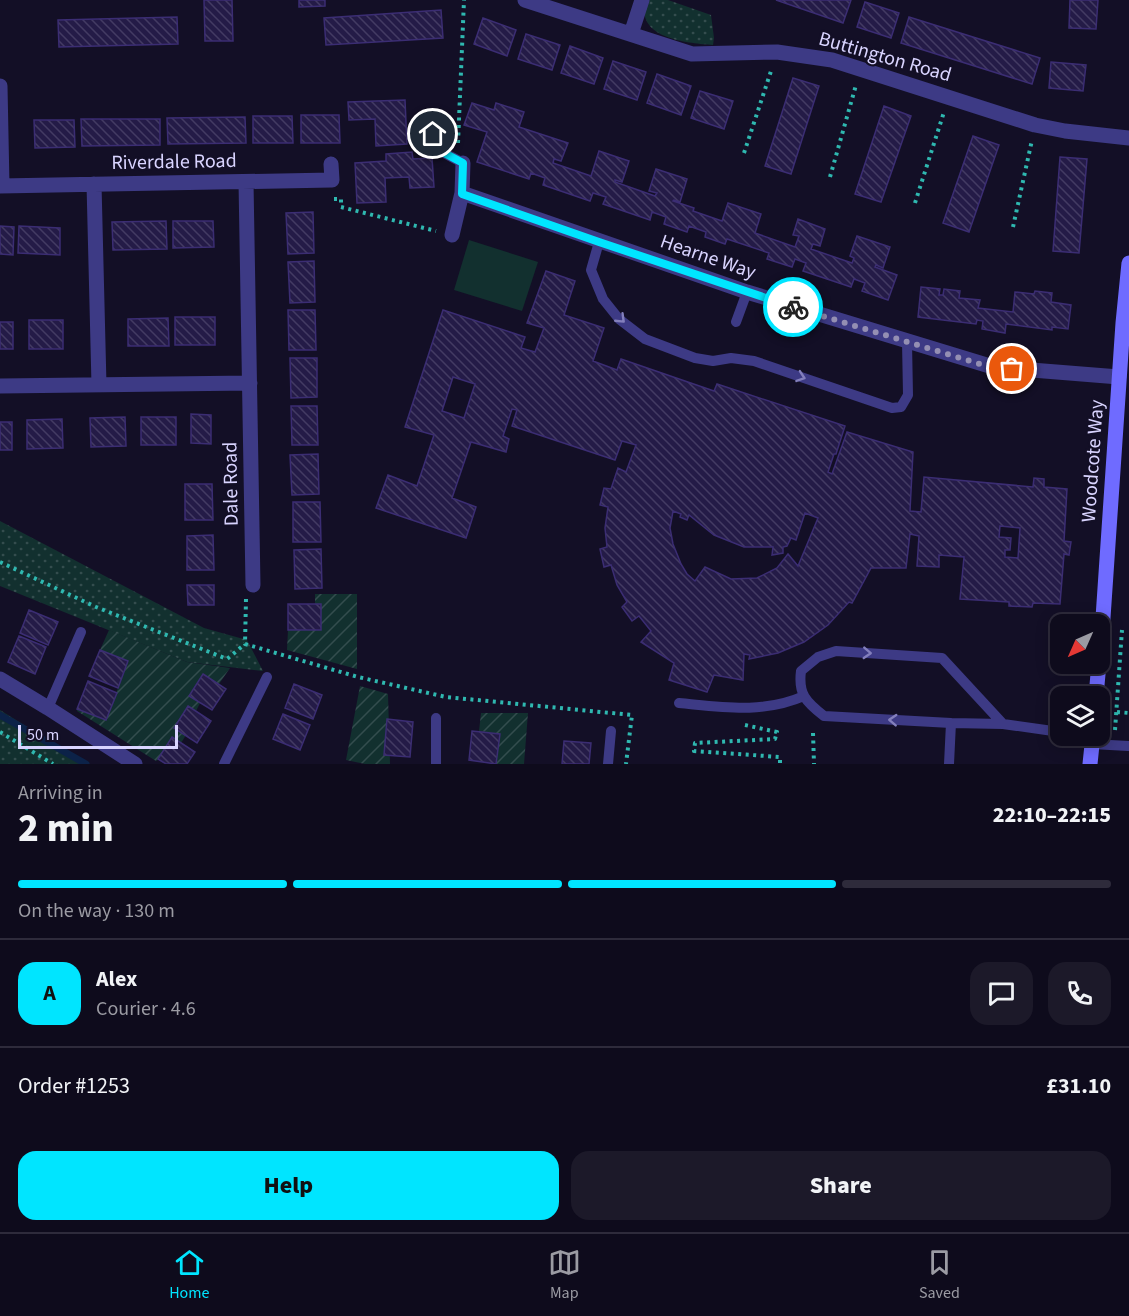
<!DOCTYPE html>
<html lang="en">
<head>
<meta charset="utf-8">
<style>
	:root { --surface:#0e0b1c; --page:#1c1929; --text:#f1f3f6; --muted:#9b9ba3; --line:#2e2b3b; --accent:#00e5ff }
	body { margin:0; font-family:"Source Sans 3",sans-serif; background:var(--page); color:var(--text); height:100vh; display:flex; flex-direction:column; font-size:22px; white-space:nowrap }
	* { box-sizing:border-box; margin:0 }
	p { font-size:20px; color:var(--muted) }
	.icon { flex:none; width:33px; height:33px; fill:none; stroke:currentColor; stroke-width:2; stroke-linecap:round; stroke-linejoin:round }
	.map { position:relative; height:764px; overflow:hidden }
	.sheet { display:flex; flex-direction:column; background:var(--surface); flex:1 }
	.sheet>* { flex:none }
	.needle { width:39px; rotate:225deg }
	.buttons { position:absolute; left:1050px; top:614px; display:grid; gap:12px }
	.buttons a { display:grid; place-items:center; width:60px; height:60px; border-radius:12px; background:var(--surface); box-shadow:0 3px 15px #0003,0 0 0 2px var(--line); font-size:30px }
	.scale { position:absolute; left:18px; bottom:15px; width:160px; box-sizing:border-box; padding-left:6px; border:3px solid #d9d4ff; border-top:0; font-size:16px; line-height:21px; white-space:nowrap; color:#d9d4ff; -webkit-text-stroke:4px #130f26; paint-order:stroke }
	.pin { position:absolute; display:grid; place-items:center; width:51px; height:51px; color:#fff; margin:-26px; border:3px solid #fff; border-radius:50%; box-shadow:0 2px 6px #0007 }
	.courier { position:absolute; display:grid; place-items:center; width:60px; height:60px; margin:-30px; border:4px solid #00e5ff; border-radius:50%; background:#fff; color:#222; box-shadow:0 2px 8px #0007 }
	.overview em { font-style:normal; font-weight:800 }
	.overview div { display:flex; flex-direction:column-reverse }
	.overview { display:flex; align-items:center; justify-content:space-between; height:102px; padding:0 18px }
	h1 { font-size:39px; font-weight:800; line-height:45px }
	.bar { display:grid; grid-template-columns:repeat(4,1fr); gap:9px 6px; align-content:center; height:72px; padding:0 18px }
	.bar i { height:8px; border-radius:4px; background:var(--line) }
	.bar .active { background:var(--accent) }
	.bar p { grid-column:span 4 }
	.line { display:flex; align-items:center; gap:15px; padding:0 18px; border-top:2px solid var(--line) }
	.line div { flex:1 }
	.round { display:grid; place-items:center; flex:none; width:63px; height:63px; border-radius:18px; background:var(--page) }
	.primary-button { display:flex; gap:12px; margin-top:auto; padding:12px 18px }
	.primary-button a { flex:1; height:69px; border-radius:18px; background:var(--accent); color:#111; font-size:24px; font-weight:800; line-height:69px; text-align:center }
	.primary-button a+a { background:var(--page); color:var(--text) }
	.menu { display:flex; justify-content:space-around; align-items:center; height:84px; border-top:2px solid var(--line); background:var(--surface); font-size:16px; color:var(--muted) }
	.menu a { display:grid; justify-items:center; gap:3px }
	.menu .active { color:var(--accent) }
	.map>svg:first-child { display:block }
	.grass { fill:url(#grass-dots) }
	.garden { fill:url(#garden-furrows) }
	.pitch { fill:#12302f }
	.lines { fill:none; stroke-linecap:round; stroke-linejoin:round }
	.stream { stroke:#0c2248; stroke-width:7 }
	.building { fill:url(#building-back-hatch); stroke:#3b2d73; stroke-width:1.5; fill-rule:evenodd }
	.path { stroke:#2fb8b0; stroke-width:4; stroke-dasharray:3 4.5; stroke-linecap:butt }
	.lane { stroke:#3d3a85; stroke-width:10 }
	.street { stroke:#3d3a85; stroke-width:15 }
	.secondary { stroke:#6f6bff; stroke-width:15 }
	.oneway { stroke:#837fbc }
	.done { stroke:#948fb3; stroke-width:6; stroke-dasharray:0 10.8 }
	.route { stroke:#00e5ff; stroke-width:8 }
	.labels { text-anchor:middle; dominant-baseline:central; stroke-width:4.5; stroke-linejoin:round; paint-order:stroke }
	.street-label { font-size:20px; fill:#d9d4ff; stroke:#130f26 }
</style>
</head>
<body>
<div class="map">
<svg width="1129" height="764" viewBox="0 0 1129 764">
	<defs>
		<pattern id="grass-dots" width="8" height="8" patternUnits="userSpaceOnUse" patternTransform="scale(1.5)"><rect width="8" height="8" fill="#12302f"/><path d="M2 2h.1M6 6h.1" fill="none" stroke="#344d4e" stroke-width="1.8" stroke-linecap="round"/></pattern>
		<pattern id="garden-furrows" width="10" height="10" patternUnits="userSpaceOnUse" patternTransform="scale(1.5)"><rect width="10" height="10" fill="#12302f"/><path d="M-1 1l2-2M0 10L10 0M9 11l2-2" fill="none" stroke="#344d4e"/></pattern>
		<pattern id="building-back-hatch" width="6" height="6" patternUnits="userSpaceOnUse" patternTransform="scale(1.5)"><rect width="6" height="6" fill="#241b47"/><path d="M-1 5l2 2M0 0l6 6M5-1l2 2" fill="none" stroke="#433b63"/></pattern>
	</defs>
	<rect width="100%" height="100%" fill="#130f26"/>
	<!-- grass -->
	<path class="grass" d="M646,0H668L711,15L714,38L713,45C686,43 634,38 646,0Z
		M0,521L204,628L247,640L263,671L187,662L0,586Z
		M0,710L87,764H0Z"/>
	<!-- garden -->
	<path class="garden" d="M315,594H357V669L287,650L288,630L321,604H315Z
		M109,630L187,662L230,668L219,684L203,674L200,703L196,711L188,706L174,728L186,735L181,743L156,761L77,711V709L106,720L128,661L100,650Z
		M360,686L388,694L390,764H365L346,760Z
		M481,713H528L524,764H489L496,763L500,734L479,731Z"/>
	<!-- pitch -->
	<path class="pitch" d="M469,240L538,262L522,311L454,290Z"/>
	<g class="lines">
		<!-- stream -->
		<path class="stream" d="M0,715L86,764"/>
	</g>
	<!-- building -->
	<path class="building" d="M204,0H232L233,41H205Z
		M299,0H325V6L299,7Z
		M776,0H851L843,23Z
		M1070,0H1098L1096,29L1069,28Z
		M865,2L899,13L891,38L857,27Z
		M441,10L443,38L326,45L324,18Z
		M177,17L178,44L59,47L58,20Z
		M909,17L1040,58L1032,84L901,43Z
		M483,18L516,30L507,56L474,44Z
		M526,34L560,45L552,70L518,59Z
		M570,46L603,58L594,84L561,73Z
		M613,61L646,72L637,100L604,89Z
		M1051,62L1086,65L1083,91L1049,88Z
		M657,74L691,86L681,115L647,103Z
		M793,78L819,86L791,174L765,166Z
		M700,91L733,101L724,129L691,118Z
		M405,100L407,144L376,146L375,119L349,120L348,102Z
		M472,103L494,110L496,103L524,112L519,127L568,143L561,161L554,159L553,163L591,176L599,151L629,161L622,182L615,180V182L655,196L657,193L649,191L656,169L687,179L680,202L674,200L673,201L694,208L693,211L722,221L728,203L761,214L755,233L795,247L799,236L793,235L798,219L825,229L820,246L813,244L811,249L852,263L854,258L850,256L857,236L890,247L883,268L876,265L875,267L897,275L888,300L862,291L865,283L854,279L851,287L803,271L806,263L795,259L792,267L767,259L769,253L727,239L725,244L705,237L706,232L689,226L687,232L664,224L666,217L652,212L650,220L603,204L606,197L593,193L590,201L543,185L545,178L531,173L529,179L477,162L487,132L464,125Z
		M884,106L911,116L881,202L855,194Z
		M301,115H339L340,143H301Z
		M253,116H292L293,143H253Z
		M245,117L246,143L168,144L167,118Z
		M81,119H160V145L82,146Z
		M34,120H74L75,147L35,148Z
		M973,136L999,145L969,232L943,223Z
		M412,152L413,159L432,158L434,187L410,188L409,177L385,178L386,202L357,203L355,163L386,161V154Z
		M1060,157L1087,159L1079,253L1053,251Z
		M313,212L314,253L288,254L286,213Z
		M166,221L167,249L113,250L112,222Z
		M173,221H213L214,247L173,248Z
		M0,226L14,227L13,255L0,254Z
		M19,226L60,228V255L18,253Z
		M314,261L315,302L290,303L288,262Z
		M546,271L575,281L564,315L604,328L593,361L617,370L621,359L714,391L717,384L845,426L836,454H834L828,472L832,474L847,432L913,452L910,511L921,512L924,477L1033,487L1034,478L1044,479V487L1067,489L1064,541L1071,542L1069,555L1064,554L1060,604L1033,603L1032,607L1009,606V602L960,599L964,557L939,555V567L917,566L919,536L910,534L906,568H871L852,603L849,602L828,625L804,642L778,653L749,659L750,655L744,654L743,680L714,675L707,692L669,680L674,663L641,642L651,631L639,616L632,621L622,607L627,602L617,585L611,565L604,567L600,549L607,547L605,528L608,507L600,505L604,488L611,489L618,468L626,472L636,445L622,441L615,460L512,426L517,410L512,409L503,436L509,439L506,452L471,442L452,498L476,507L466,538L376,508L388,475L417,486L434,435L405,427L443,310L525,337L521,348L535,352L544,328L527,323ZM453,377L475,384L464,418L442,411ZM673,511L681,514L680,517L687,520L689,515L714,535L744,547H773L772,555L783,553V547L787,546L791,538L796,540L805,513L818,518L798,566L788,554L777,568L757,578L731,579L705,567L695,581L687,574L681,564L673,544L670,528ZM1000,526L1020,528L1018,558L1005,557V550H1010L1011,538L999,537Z
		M921,287L940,289L939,295H943L944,289L960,291L959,298L980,300L978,308L1013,312L1015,292L1034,294L1035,291L1052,293L1051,302L1071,305L1068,329L1052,327V330L1006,324L1005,333L982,329L983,321L977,320L976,324L918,317Z
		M288,310H315L316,350H289Z
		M175,317H215V345H175Z
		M168,318L169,346H128V319Z
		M29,320H63V349H29Z
		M0,322H13V349H0Z
		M290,358H317V397L291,398Z
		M291,406H317L318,445H292Z
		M191,414L211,415V444L191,443Z
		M125,417L126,446L91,447L90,418Z
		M141,417H176V445H141Z
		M62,419L63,448L27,449V420Z
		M0,422H12V450H0Z
		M318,454L319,494L292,495L290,455Z
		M185,484H212L213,520H185Z
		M293,502H320L321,542H293Z
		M213,535L214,570H187V536Z
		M321,549L322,588L295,589L294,550Z
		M187,585H214V605H188Z
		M288,604H321V630H288Z
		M29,610L58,622L48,645L20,633Z
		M19,636L46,647L35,674L8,662Z
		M100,650L128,661L118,688L89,676Z
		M203,674L226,689L212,710L189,696Z
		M88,681L117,693L106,720L77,709Z
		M294,684L322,695L313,719L285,708Z
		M188,706L211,721L197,743L174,728Z
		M283,714L310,725L300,750L273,739Z
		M387,719L413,722L410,757L384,755Z
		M472,731L500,734L496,764L469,760Z
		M172,737L195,752L187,764H166L158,759Z
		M564,741L591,743L589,764H562Z"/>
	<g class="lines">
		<!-- path -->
		<path class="path" d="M458,143L464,0
			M744,153L772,68
			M830,177L856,85
			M334,199H341V207L436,231
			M915,203L944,112
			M1013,227L1032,140
			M0,562L96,607L227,659L245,644
			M246,599L245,644L358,677L446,697L632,715L626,764
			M1117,712L1129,713
			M745,725L777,732L775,739L695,743L694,751L780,757V764
			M1115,730L1122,630
			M0,732L53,764
			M813,733L814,764"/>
		<!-- lane -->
		<path class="lane" d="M435,121L431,146L463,163
			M599,242L591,270L603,299L619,319L645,339L695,358L713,361L731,358L754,361L892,408L901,407L908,395L907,342
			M736,322L747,292
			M679,703C722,707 763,714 804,696
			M48,708L81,632
			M951,723L824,716C806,702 798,694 801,671L818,657L836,651L942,658L1003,724
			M1092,744L1128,746
			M224,764L267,677
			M436,764V718
			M608,764L611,731
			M949,764L951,723L1003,724L1060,732"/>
		<!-- street -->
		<path class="street" d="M525,0L692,54L777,52L832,60L1035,125L1065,131L1129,138
			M631,34L642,0
			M0,86L2,186
			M463,163L462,193L747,292L993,367L1119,377
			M246,182L253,585
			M94,184L99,385
			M0,186L332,180L331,164
			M452,235L462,193
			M0,386L250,383
			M0,679L48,708L135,764"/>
		<!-- secondary -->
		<path class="secondary" d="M1100,662L1123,323L1129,263
			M1096,696L1099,663
			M1090,764L1093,735"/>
	</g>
	<!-- one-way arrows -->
	<defs><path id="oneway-chevron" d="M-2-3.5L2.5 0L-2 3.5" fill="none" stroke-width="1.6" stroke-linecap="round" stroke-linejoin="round" transform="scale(1.5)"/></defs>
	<g class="oneway">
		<use href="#oneway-chevron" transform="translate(621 319) rotate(44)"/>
		<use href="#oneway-chevron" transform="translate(801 377) rotate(19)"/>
		<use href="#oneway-chevron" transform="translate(867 653) rotate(3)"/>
		<use href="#oneway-chevron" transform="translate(893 720) rotate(-177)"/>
	</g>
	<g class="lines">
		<!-- done -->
		<path class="done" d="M793,307L993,368L1012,369"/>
		<!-- route -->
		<path class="route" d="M433,134L431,146L463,163L462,194L599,242L793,307"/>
	</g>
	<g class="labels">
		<!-- street labels -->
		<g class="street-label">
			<text transform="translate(885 57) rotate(16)">Buttington Road</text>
			<text transform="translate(174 162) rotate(-1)">Riverdale Road</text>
			<text transform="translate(708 257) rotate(19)">Hearne Way</text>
			<text transform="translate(1093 461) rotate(-86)">Woodcote Way</text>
			<text transform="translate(231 484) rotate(-91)">Dale Road</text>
		</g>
	</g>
</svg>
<div class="buttons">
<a><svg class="needle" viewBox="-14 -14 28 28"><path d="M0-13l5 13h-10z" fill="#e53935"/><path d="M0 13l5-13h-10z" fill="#9b9ba3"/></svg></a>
<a><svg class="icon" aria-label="layers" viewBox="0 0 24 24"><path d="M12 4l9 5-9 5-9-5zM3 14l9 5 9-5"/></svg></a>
</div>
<div class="scale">50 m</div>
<div class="pin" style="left:1012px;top:369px;background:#ea580c"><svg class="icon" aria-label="bag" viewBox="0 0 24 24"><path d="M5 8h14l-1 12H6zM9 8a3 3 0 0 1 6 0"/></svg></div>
<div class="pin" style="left:433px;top:134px;background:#1f2937"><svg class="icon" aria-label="home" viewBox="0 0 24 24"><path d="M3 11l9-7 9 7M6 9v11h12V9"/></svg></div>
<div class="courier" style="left:793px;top:307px"><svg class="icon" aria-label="bike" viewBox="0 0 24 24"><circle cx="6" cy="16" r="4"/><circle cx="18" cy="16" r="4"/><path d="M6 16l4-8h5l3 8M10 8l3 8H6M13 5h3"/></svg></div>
</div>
<section class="sheet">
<div class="overview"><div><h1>2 min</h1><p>Arriving in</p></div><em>22:10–22:15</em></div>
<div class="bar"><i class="active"></i><i class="active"></i><i class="active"></i><i></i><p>On the way · 130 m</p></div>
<div class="line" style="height:108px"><b class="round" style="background:var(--accent);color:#111">A</b><div><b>Alex</b><p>Courier · 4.6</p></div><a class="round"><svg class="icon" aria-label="chat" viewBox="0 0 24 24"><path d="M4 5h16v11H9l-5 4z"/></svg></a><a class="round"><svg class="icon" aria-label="phone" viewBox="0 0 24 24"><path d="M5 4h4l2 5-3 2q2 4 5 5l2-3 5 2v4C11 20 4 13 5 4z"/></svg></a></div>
<div class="line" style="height:78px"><div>Order #1253</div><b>£31.10</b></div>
<div class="primary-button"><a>Help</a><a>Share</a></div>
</section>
<nav class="menu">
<a class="active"><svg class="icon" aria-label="home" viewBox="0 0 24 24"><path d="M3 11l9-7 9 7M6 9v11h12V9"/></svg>Home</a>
<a><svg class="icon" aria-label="map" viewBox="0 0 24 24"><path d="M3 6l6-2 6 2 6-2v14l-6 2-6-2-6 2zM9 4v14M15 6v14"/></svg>Map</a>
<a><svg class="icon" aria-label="saved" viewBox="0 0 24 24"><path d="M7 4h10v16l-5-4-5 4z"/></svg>Saved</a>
</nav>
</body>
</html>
